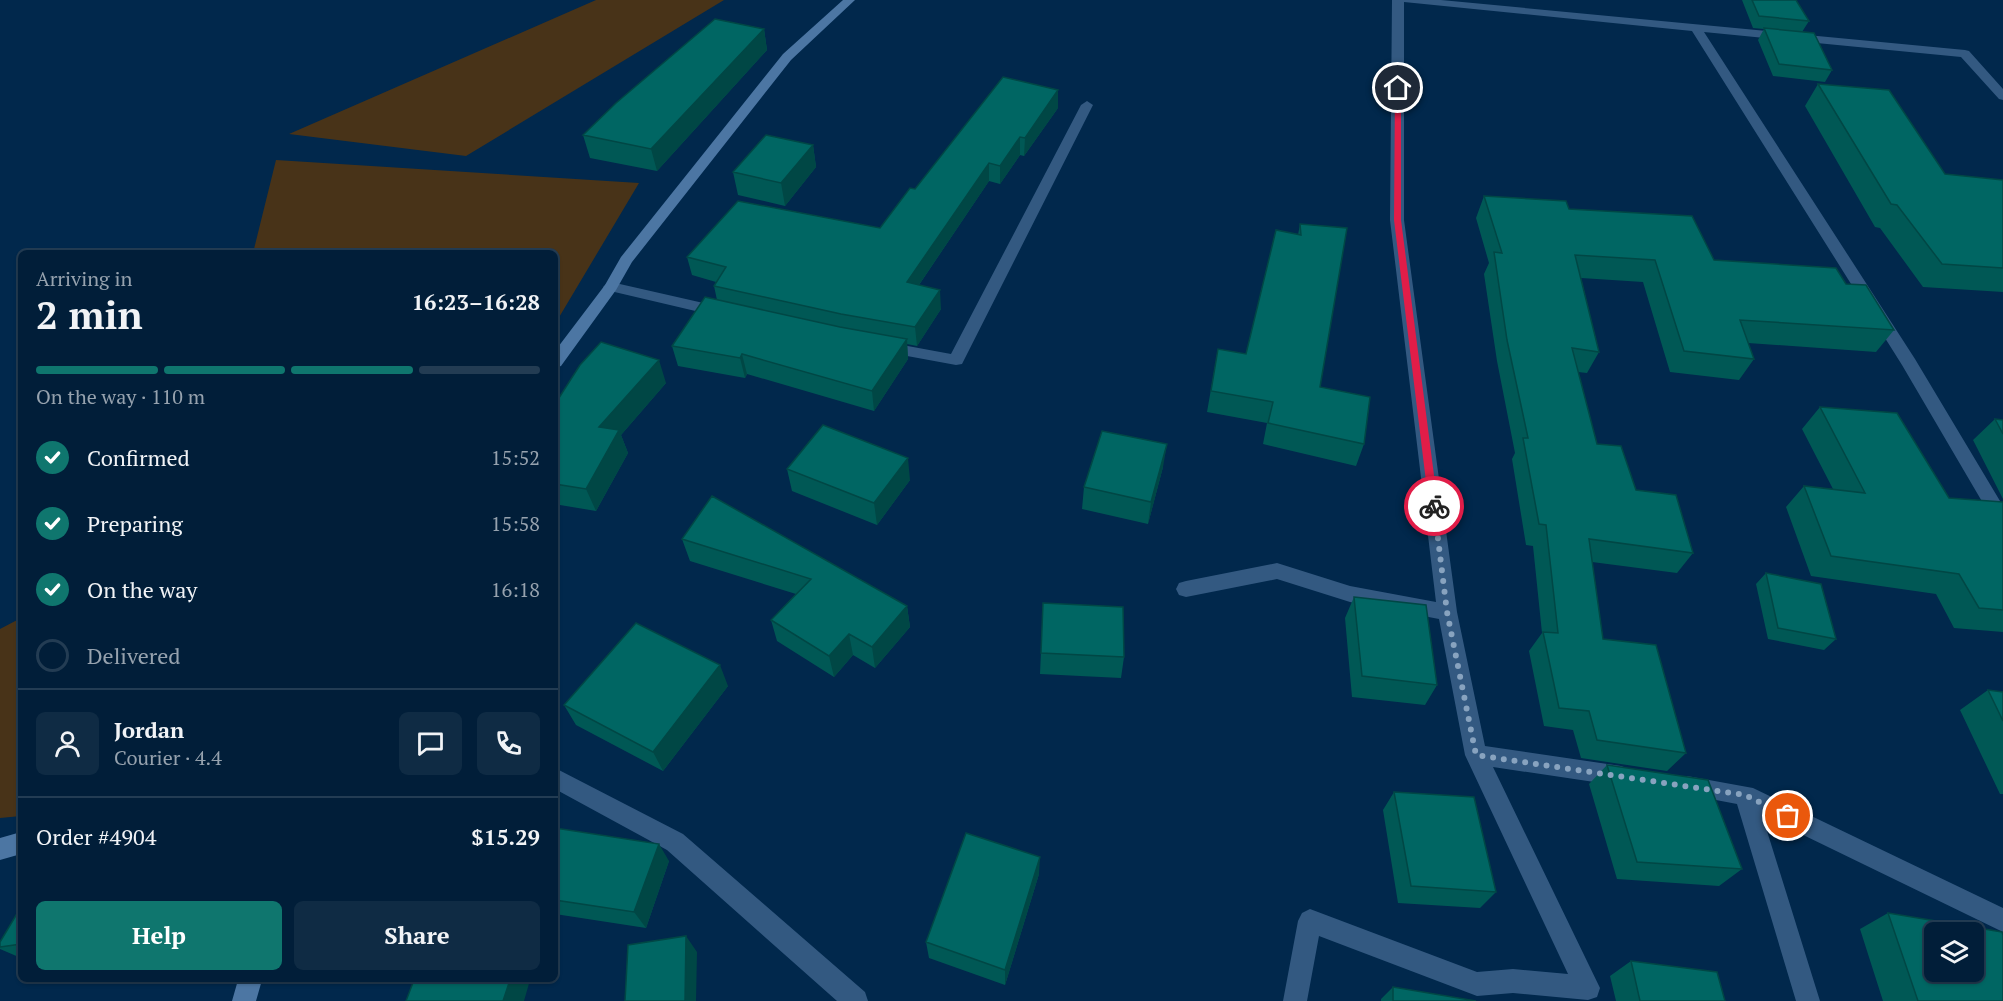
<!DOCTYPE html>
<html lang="en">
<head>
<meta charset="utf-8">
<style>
	:root { --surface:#011e39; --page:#0f2b44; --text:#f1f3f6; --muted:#96a2ae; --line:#233c53; --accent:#0f766e }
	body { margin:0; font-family:"PT Serif",serif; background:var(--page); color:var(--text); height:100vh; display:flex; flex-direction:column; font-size:22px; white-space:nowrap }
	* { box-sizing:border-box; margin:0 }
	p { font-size:20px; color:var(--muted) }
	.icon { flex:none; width:33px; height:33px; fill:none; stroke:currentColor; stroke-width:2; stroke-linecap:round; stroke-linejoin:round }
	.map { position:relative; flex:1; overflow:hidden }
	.details { position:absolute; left:18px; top:250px; width:540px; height:732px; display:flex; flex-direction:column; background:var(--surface); border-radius:9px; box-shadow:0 2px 4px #0004,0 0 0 2px var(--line) }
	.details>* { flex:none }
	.controls { position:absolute; left:1924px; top:922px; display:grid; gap:12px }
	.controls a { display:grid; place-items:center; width:60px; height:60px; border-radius:9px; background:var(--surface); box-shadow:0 2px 4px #0004,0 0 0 2px var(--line); font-size:30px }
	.pin { position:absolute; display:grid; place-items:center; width:51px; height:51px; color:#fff; margin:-26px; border:3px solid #fff; border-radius:50%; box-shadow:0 2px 6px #0007 }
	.courier { position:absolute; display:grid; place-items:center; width:60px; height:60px; margin:-30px; border:4px solid #e11d48; border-radius:50%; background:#fff; color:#222; box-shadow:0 2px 8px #0007 }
	.summary em { font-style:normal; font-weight:800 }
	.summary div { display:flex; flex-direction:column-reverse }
	.summary { display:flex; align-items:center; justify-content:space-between; height:102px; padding:0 18px }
	h1 { font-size:39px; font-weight:800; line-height:45px }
	.bar { display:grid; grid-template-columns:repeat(4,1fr); gap:9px 6px; align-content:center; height:72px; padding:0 18px }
	.bar i { height:8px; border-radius:4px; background:var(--line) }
	.bar .active { background:var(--accent) }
	.bar p { grid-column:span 4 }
	.line { display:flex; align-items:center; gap:15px; padding:0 18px; border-top:2px solid var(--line) }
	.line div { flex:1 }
	.round { display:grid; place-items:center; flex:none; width:63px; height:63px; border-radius:9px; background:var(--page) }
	ol { padding:0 18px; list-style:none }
	li { display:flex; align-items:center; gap:18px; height:66px }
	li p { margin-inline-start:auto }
	li .icon { padding:6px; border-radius:50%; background:var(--accent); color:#fff; stroke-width:4 }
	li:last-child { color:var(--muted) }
	li i { width:33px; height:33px; border:3px solid var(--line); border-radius:50% }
	.action { display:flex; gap:12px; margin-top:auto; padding:12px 18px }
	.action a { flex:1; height:69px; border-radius:9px; background:var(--accent); color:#fff; font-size:24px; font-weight:800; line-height:69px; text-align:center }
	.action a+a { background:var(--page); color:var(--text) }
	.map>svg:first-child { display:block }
	.green { fill:#483318 }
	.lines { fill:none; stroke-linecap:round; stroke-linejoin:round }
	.street { fill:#335981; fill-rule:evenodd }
	.secondary { fill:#4c76a3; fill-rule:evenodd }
	.wall { fill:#005855 }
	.shaded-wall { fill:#004745 }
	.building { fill:#006663; stroke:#004745; stroke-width:1.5; fill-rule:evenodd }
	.route { fill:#e11d48 }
	.done { stroke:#88a3bf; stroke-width:6; stroke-dasharray:0 10.8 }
</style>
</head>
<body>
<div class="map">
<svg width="2003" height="1001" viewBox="0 0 2003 1001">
	<rect width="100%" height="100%" fill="#01284c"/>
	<!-- green -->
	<path class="green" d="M596,0H724L466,156L289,134Z
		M276,160L639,183L558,319H555V254L253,253Z
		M21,618V816L0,818V629Z"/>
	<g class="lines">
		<!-- street -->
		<path class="street" d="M1392,0H1441L1965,50L1969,51L2003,89V100L1999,99L1961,57L1704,32L1915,359L2003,506V529L1997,527L1902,365L1692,31L1404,2V220L1457,612L1485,746L1621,766L1629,769L1632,776L1629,783L1621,786L1493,767L1600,988L1597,997L1588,1000L1513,993L1477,996L1319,936L1307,1001H1283L1298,921L1302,913L1310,909L1477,972L1513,969L1568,974L1465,755L1439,619L1350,602L1277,579L1186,597L1179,595L1176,589L1179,583L1186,581L1277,563L1350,586L1436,602L1390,220Z
			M1087,101L1093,105L962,364L956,365L880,351L878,347L880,343L886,342L951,354L1081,105Z
			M611,282L721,307L729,312L721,317L606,290L603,287L606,284Z
			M555,768L683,834L865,992L868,1001H837L667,850L555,789Z
			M1687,776L1753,788L2003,908V932L1762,815L1820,1001H1796L1737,804L1679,793L1676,786L1679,779Z"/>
		<!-- secondary -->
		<path class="secondary" d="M843,0H855L791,60L632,262L616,290L561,366L555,368V351L605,285L621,257L783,54Z
			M21,832V854L0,860V838Z
			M238,980H262L256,1001H232Z"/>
	</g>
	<!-- wall -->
	<path class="wall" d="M1742,0H1796L1809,21L1802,32L1832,70L1825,82L1773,76L1758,40L1764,29L1753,28Z
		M764,29L767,50L657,171L590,158L583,135Z
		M1818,84L1945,174L2003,180V292L1923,287L1880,228L1875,227L1805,106Z
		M1058,108L1024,156L1020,155L1000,184L989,181L919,285L941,309L917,346L907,344L908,359L874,411L747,374L745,378L678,366L672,346L717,300L714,286L716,282L692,275L687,257L880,228L915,189Z
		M813,145L816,167L785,206L738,195L733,172Z
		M1484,196L1569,209L1714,260L1846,284L1894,330L1876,352L1748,343L1754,359L1739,380L1670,372L1643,282L1581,278L1599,352L1587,373L1578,372L1597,444L1636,490L1693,553L1677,573L1592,562L1603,639L1686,753L1667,771L1581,758L1573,730L1544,726L1529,651L1542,633L1533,546L1526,545L1512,459L1515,453L1497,361L1484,274L1489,263L1476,218Z
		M1300,224L1320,387L1364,444L1356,466L1263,444L1267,423L1207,412L1218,349L1246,354L1298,235Z
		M666,383L621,435L628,453L596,511L560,505L555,514V404Z
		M1820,407L1949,498L2003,502V632L1954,628L1936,594L1811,576L1786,507L1804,486L1833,489L1802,429Z
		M1995,419L2003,420V499L1973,440Z
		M1163,467L1148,524L1082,509L1084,487Z
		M787,469L910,480L877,525L792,491Z
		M682,539L907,606L910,627L875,668L853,655L834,677L777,641L771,620L796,594L690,561Z
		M1766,573L1836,639L1824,650L1768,639L1756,584Z
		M1354,597L1437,685L1425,705L1352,697L1345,618Z
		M1043,603L1124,657L1121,678L1040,674Z
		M728,686L663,771L576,725L564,705Z
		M1988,690L2003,692V794H2000L1960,710Z
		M1607,765L1742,869L1719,886L1617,879L1589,784Z
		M1394,792L1496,892L1480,908L1398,903L1383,810Z
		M555,828L669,861L646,928L555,914Z
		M1039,874L1005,985L929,958L926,942Z
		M21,907V958L0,949V942Z
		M1888,913L2003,1001H1883L1860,929Z
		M1631,961L1725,1001H1616L1610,976Z
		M1393,987L1476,1001H1381V999Z"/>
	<!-- shaded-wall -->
	<path class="shaded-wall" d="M764,29L767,50L657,171L651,149Z
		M1058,90V108L1024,156L1025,138Z
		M1020,137V155L1000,184V166Z
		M813,145L816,167L785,206L781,183Z
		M989,163V181L908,301L907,282Z
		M940,290L941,309L917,346L915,327Z
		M907,339L908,359L874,411L872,391Z
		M742,354L747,374L745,378L740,358Z
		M659,360L666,383L621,435L628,453L596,511L586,489L599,427Z
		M1167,444L1163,467L1148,524L1151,502Z
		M908,458L910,480L877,525L874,503Z
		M555,494L560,505L555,514Z
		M907,606L910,627L875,668L872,647Z
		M849,634L853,655L834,677L829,656Z
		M720,665L728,686L663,771L653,752Z
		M659,844L669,861L646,928L634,912Z
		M1040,857L1039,874L1005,985V970Z
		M686,936L697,952L696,1001H685Z
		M510,980H530L524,1001H503Z"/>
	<!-- building -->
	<path class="building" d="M1752,0H1796L1809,21L1759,16Z
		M715,19L764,29L651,149L583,135L616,103Z
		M1764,28L1814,33L1832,70L1779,64Z
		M1003,77L1058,90L1025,138L1020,137L1000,166L989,163L907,282L940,290L915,327L841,314L714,286L726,267L687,257L738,201L880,228L910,188L915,189Z
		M1818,84L1889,90L1945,174L2003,180V268L1942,264L1897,205L1891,204Z
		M766,135L813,145L781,183L733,172Z
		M1484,196L1566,201L1569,209L1692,216L1714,260L1836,268L1846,284L1866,285L1894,330L1740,320L1754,359L1684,351L1655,260L1575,255L1599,352L1572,348L1597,444L1621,446L1636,490L1676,495L1693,553L1589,539L1603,639L1656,645L1686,753L1597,740L1589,711L1559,708L1543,632L1558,633L1546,525L1539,524L1523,438H1528L1507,340L1494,252L1502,253Z
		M1300,224L1347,228L1320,387L1370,397L1364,444L1268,423L1273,402L1211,391L1218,349L1246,354L1276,230L1301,235Z
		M705,297L840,327L907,339L872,391L742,354L740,358L672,346Z
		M601,342L659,360L599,427L619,430L586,489L555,484V404L580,365Z
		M1820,407L1897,413L1949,498L2003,502V610L1979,608L1959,574L1831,556L1804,486L1865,493Z
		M1995,419L2003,420V434Z
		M823,425L908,458L874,503L787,469Z
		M1102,431L1167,444L1151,502L1084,487Z
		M712,496L907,606L872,647L849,634L829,656L771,620L811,579L682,539Z
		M1766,573L1821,584L1836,639L1778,628Z
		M1354,597L1426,605L1437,685L1362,676Z
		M1043,603L1123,607L1124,657L1041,653Z
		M636,623L720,665L653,752L564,705Z
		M1988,690L2003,692V721Z
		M1607,765L1708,780L1742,869L1637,862Z
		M1394,792L1474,797L1496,892L1411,886Z
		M555,828L659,844L634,912L555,900Z
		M966,833L1040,857L1005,970L926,942Z
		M21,907V944L0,947V942Z
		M1888,913L2002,932L2003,935V1001H1918ZM1935,933H1974V972H1935Z
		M686,936L685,1001H625L628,945Z
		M1631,961L1717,972L1725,1001H1640Z
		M414,980H510L503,1001H406Z
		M1393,987L1476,1001H1393Z"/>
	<!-- route -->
	<path class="route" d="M1395,87L1401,88V220L1438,506L1434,509L1429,506L1394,220Z"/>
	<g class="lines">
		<!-- done -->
		<path class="done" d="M1434,506L1447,612L1476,755L1745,795L1788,816"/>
	</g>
</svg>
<div class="controls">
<a><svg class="icon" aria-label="layers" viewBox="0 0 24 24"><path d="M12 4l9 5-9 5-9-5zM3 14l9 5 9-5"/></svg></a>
</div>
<div class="pin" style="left:1788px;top:816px;background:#ea580c"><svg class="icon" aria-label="bag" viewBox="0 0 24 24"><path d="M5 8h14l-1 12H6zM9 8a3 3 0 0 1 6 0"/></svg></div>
<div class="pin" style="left:1398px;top:88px;background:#1f2937"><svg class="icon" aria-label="home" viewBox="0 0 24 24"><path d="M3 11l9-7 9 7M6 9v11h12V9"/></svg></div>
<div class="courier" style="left:1434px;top:506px"><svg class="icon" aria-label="bike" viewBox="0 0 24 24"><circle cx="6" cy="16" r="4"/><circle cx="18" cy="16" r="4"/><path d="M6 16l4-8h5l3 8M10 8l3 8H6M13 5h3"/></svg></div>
<section class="details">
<div class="summary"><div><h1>2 min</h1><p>Arriving in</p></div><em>16:23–16:28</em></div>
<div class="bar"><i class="active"></i><i class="active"></i><i class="active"></i><i></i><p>On the way · 110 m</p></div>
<ol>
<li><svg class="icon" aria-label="check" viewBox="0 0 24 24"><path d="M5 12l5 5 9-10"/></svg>Confirmed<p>15:52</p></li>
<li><svg class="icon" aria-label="check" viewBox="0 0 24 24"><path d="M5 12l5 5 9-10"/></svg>Preparing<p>15:58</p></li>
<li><svg class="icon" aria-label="check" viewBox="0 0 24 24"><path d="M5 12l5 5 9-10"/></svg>On the way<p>16:18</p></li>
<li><i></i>Delivered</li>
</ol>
<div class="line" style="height:108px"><a class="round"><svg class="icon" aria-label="person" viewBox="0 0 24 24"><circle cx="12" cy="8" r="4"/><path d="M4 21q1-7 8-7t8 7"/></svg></a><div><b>Jordan</b><p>Courier · 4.4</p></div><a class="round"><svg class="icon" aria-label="chat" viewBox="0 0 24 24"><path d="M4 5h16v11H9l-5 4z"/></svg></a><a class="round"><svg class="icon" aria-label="phone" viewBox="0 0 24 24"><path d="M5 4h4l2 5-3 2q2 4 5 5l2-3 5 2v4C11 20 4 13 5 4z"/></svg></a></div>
<div class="line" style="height:78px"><div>Order #4904</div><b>$15.29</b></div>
<div class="action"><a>Help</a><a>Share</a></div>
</section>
</div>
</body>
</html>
